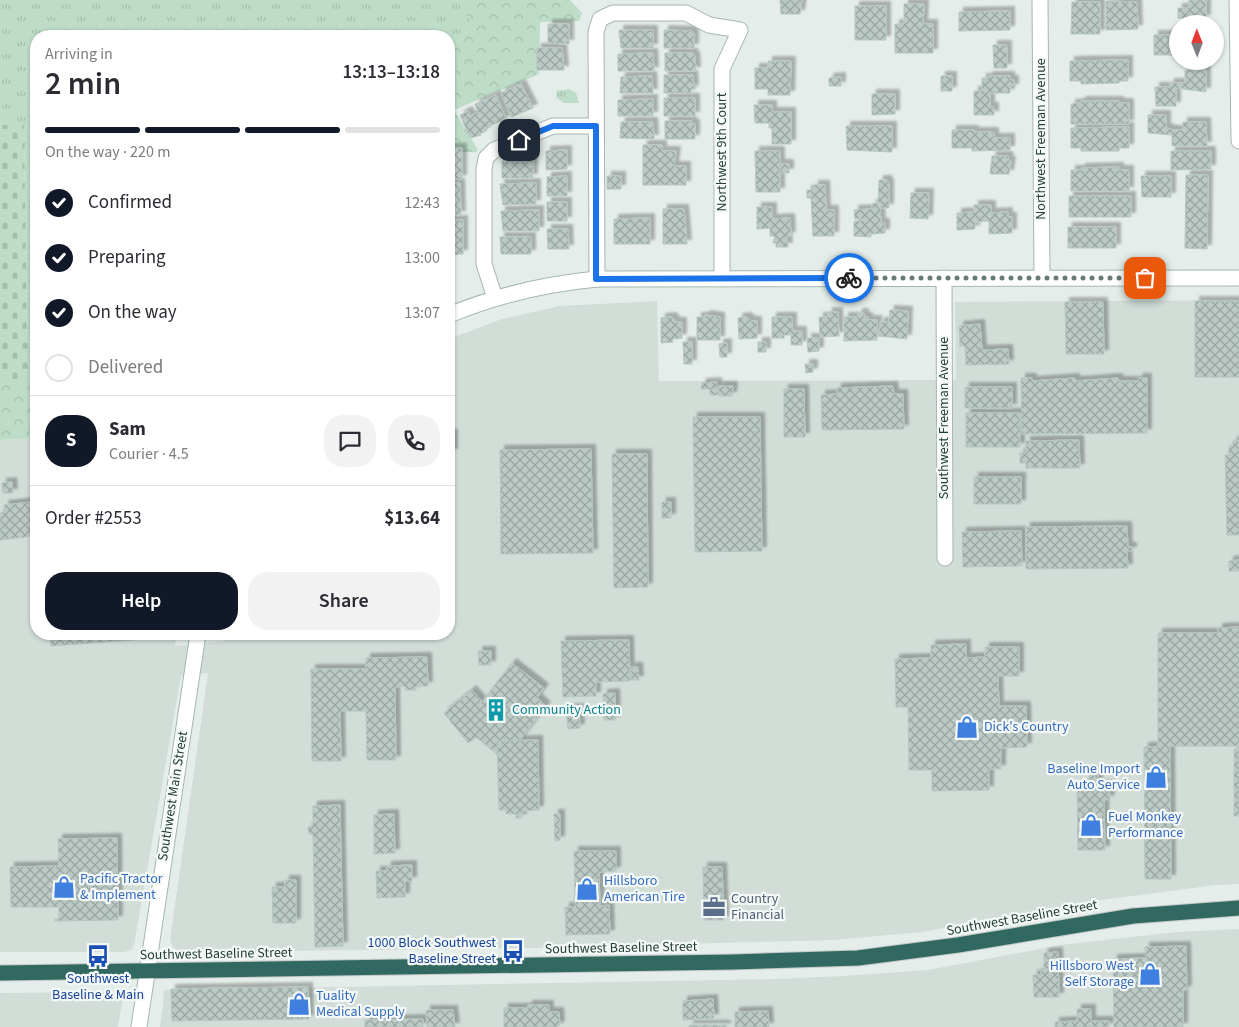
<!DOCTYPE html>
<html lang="en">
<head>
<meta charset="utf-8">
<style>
	:root { --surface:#fff; --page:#f2f2f3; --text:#2b2b33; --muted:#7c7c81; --line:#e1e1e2; --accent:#111827 }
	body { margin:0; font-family:"Source Sans 3",sans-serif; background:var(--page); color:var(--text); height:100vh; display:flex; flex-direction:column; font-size:19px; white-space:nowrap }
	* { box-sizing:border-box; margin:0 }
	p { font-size:16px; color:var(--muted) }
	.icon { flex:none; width:28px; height:28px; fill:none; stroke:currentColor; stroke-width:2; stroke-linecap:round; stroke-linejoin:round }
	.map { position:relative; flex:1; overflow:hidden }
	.details { position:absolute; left:30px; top:30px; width:425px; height:610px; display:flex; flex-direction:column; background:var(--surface); border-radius:20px; box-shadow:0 1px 4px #0004 }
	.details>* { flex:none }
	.needle { width:32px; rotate:359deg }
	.controls { position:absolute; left:1169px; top:15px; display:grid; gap:10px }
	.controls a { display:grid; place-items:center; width:55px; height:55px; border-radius:50%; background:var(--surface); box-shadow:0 1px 4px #0004; font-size:25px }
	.pin { position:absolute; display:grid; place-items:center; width:42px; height:42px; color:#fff; margin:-21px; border-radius:10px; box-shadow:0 2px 8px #0006 }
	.courier { position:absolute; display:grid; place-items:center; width:50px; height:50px; margin:-25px; border:4px solid #1a73e8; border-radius:50%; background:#fff; color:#222; box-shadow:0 1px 6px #0007 }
	.overview em { font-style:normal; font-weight:600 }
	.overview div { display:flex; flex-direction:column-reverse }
	.overview { display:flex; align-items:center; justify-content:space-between; height:85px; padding:0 15px }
	h1 { font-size:32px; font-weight:600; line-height:38px }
	.bar { display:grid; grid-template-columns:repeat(4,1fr); gap:8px 5px; align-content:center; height:60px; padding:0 15px }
	.bar i { height:6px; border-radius:4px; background:var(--line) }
	.bar .selected { background:var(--accent) }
	.bar p { grid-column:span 4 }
	.line { display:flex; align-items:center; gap:12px; padding:0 15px; border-top:1px solid var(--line) }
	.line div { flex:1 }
	.round { display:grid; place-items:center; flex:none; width:52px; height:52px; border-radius:20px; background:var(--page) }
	ol { padding:0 15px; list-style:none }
	li { display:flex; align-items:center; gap:15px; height:55px }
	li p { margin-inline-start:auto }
	li .icon { padding:5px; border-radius:50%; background:var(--accent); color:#fff; stroke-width:4 }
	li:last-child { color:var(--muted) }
	li i { width:28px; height:28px; border:2px solid var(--line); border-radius:50% }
	.primary-button { display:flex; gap:10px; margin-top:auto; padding:10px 15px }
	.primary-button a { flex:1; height:58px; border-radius:20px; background:var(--accent); color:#fff; font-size:20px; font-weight:600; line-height:58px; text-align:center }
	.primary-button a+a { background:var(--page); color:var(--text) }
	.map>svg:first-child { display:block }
	.built { fill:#d2ddd8 }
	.grass { fill:url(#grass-tufts) }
	.forest { fill:url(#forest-crowns) }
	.cemetery { fill:url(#cemetery-stones) }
	.building { fill:url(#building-cross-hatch); stroke:#b6c6c1; filter:url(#shadow) }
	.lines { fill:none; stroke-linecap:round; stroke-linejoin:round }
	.street-casing { stroke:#a7b5b0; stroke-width:17 }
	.secondary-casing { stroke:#a3b8b2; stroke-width:17 }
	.highway-casing { stroke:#c2c9c7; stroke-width:17 }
	.street { stroke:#fff; stroke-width:15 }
	.secondary { stroke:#fff; stroke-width:15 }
	.highway { stroke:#316861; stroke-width:15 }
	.done { stroke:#677b76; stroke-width:5; stroke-dasharray:0 9 }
	.route { stroke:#1a73e8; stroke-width:6 }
	.labels { text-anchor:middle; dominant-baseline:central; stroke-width:4.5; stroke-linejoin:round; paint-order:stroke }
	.street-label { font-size:14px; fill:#243e38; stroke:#f4f9f7 }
	.culture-label { font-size:14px; fill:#0d838f; stroke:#f4f9f7; text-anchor:start }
	.shop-label { font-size:14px; fill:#366cbe; stroke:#f4f9f7; text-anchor:start }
	.service-label { font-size:14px; fill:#4e5e75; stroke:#f4f9f7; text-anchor:start }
	.transit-label { font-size:14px; fill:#164399; stroke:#f4f9f7; text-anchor:end }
</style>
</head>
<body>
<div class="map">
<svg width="1239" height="1027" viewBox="0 0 1239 1027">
	<defs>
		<pattern id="grass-tufts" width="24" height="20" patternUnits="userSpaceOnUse" patternTransform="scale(1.25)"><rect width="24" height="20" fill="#beddc8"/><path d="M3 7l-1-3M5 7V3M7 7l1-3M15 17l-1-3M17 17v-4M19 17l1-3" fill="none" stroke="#a3bfad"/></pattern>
		<pattern id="forest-crowns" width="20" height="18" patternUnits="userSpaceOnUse" patternTransform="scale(1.25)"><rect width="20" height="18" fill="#beddc8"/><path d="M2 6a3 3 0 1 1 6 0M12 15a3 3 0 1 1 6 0" fill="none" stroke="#a3bfad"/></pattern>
		<pattern id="cemetery-stones" width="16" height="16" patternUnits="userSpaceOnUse" patternTransform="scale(1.25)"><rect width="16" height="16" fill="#beddc8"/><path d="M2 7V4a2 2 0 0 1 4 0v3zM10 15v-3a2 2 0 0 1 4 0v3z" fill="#a3bfad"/></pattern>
		<pattern id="building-cross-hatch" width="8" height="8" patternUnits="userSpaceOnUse" patternTransform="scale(1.25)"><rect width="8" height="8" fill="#bccac6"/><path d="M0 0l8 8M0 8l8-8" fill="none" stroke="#99a5a2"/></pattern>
		<filter id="shadow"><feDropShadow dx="4.5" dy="-4.5" stdDeviation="1" flood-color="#0004"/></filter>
	</defs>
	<rect width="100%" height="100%" fill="#e4ede9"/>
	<!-- built -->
	<path class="built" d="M1239,300V884L1216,885L1086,902L922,932L833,940L536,948L179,952L173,947L170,940L208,673L181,676L134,945L131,950L124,952H0V440L36,438V634H177L175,646L224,641L226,634H449V339L502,319L560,306L657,301L659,381L956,380L955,302Z
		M1239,929V1027H160L164,997L163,992L165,990L776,979L843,976L928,970L1061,945L1177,932Z
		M124,992L118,1027H0V993Z"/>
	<!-- grass -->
	<path class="grass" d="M0,0H457L472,24L454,49L449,51V36H36V337L27,343L24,125H0Z
		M569,89L576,93L579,103H564L556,97L557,91Z"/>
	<!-- forest -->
	<path class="forest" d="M457,0H570L582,13L579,21L540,22L539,74L454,110L478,150L476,152H449V51L454,49L472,24Z
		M0,383H36V438L0,440Z"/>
	<!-- cemetery -->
	<path class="cemetery" d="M0,125H24L27,343L36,337V383H0Z"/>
	<!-- building -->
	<path class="building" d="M780,0H802L800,14H781Z
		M1189,0H1209L1206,1V19L1178,18V8H1189Z
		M1106,1L1137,2L1138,29L1106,30Z
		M1072,2H1100V34H1071Z
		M904,4H924L923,24H933V53H895V24H904Z
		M855,6H886V40H855Z
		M1010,11V30L959,31V12Z
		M548,24H569V44L548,43Z
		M619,30H653V48H621Z
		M664,30L692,31V33H694V48H664Z
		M1154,35H1178V55H1154Z
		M993,45H1007V68H994Z
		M537,48H562L564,70H537Z
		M653,53L654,71H618V54Z
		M665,53H693V56H695L696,71H665Z
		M1128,60V81H1119V83L1081,84V81H1070V61Z
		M768,61H791L790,95H768V89H755V68H768Z
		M1185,70H1206V92L1176,88V106H1156L1155,87H1170V83H1185Z
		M664,75H693L694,89H691V93H664Z
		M652,76L653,93H620L621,77Z
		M941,76H952V91H941Z
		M989,76H1010V80H1014V88H1010V93H990V107H994V115H974V91H982V78H988Z
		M841,77V86H829V78Z
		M521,84L533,108L512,117L501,93Z
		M872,94H895V114L872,115Z
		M496,95L506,119L487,127V130L480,134L481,135L470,138L460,115L468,111L470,116L478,112L475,104Z
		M664,98H695V116H664Z
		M653,99V116H618V100Z
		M1081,101H1119V103H1129V124H1071V104L1081,103Z
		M754,105H772V112H791V144H772V128H769V123H755Z
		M1148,115H1166V128L1173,130H1183V122H1206L1207,146H1172V135L1148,133Z
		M665,121H692V124H695V139H665Z
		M621,122H653L654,139L620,138Z
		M846,126H892V152L847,150Z
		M1129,127V148H1119V151H1081V148H1071V128Z
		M952,130H974V132H994V138H1010V150L972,151V148H952Z
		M643,145H662V151H676L674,166H686V185H643Z
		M449,148H462V179L449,180Z
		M567,150V169L546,170V151Z
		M755,151H780V192H756Z
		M1171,151H1211V169L1171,170Z
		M992,156H1008L1009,161H1011L1009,174H990Z
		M533,160V178H502V161Z
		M780,164H789V173H781Z
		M1119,167V170H1129V191H1071V170H1081V168Z
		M1186,175H1208L1207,249L1185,248Z
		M567,176V196H547V177Z
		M607,176H621V189H607Z
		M1141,176H1171V197H1142Z
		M879,180H887L889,185V208H880L881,223H885V233L871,234V237L854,236V221H861V218L855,219L854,210L872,209V204L878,203Z
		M460,183L461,215H449V184Z
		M536,183V204L503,205L500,184Z
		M814,185H825L826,210H834V236H813L811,198H807V190H814Z
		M911,193H929L928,219L910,218Z
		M1069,196H1131V217H1069Z
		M547,202H567V221H547Z
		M974,205H991V213L1008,212V217H1012V233L989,234V221L975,222V229L957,230V213L974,212Z
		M757,207H772V219L790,218L791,236H787L788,247H776V243H773L775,236H770V228L757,229Z
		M663,209H684L687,244H663Z
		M539,210V231H503L501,211Z
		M650,218V244H614V219Z
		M449,220H463V254L449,255Z
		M1068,227H1116V248H1068Z
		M547,229H568L569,249H548Z
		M500,237H531V254H501Z
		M1195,301H1239V377H1195Z
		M1065,302H1103L1104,354H1066Z
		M890,310L908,311L907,339L879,336L880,322H889Z
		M828,312H838L839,336L820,337L819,317H828Z
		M858,313H864V317H868V320H877V340L844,341V317H858Z
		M705,315L720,317V340H697V317H705Z
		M672,317L676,322H682V338L672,339L673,342L661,343V318Z
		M747,317L751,321H757V338L739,339L738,318Z
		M772,317H792V331H802V345H791V335H784V338H772Z
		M980,324L982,350L1008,349L1009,364L966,365L965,346H960L959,326Z
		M807,338H819V351L808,352Z
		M683,342H692V364H684Z
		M758,342H766V352H758Z
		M727,343V357H720L719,344Z
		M805,364H813V372L806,373Z
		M1021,378H1032V381L1075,378V381L1118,378V381H1139L1138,378H1147V433L1022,434Z
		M717,382L718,395H710V389H701L702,383Z
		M719,386H733L732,396H719Z
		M893,386L894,394H903L904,429L822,430L821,395L837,394V388Z
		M965,387H1012V408H965Z
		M784,389H804L805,437H784Z
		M966,413H1020V447H966Z
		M693,417H760L762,551L695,552Z
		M449,434H453V453H449Z
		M1079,440L1080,468H1026V463H1020V453H1026V441Z
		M1233,441H1239V535H1227L1225,455H1229V446H1233Z
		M591,449L593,553L501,554L500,450Z
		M612,454H647L648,587L614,588Z
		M32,473H36V490H33Z
		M974,477H1021V504H974Z
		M12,482L13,493H3L2,483Z
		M36,491V545L34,536L0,540V513L5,512L4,505L31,502L30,492Z
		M662,502H671V518H662Z
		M1127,526L1128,547H1132V551H1127L1128,568L1026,569V527Z
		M1021,531L1022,566L963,567L962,532Z
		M1239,560V571H1229V561Z
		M1239,627V746H1170L1171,879H1145L1144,747H1158V633H1218V628Z
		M50,634H159V638L51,646Z
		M629,640L630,681L596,682V696L563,697L561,641Z
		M966,644V658L985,657V647H1019V676H998L999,706H1026L1027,747L1001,748V769H989V790L932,791V770H909L908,707H896L895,659L931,658V645Z
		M478,651H491V665H479Z
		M427,657L428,686H416V690H405V686L395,687L396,760H367L366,711H340L341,761H312L311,669H366V658Z
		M512,663L544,688L537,698L546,706L520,740L497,741L498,755L476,737L468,743L444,713L472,690L482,702Z
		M631,667H638L639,680H631Z
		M615,693L616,720H604L603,694Z
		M579,708L580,728L568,729L566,709Z
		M538,740L539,810L522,811V818H516V814H506V810H499L497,741Z
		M1234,749H1239V816H1234Z
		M1098,770V785H1109L1110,799L1104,800L1105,850H1078L1077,785H1089V771Z
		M340,805L343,946L315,947L313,834H309L308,827L313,826V806Z
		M394,814L395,853L374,854V815Z
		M554,814H560V840L555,841Z
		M117,838L118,920L55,921V919H59V907H11L10,867L59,866L58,839Z
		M574,851H616V871L599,872L600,906L609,905L610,934L566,935L565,907H575Z
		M412,865V881H405V897L377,898L376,871H387V866Z
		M703,867H722L724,920H704Z
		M285,880H296V923H273L272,887H285Z
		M1186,946L1187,990H1183V1027H1114L1113,959L1146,958L1145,947Z
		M1058,952L1059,997H1034L1033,975H1041V968H1044V953Z
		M308,987L309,1019L172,1021L171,989Z
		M713,999L714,1018L683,1020V1001Z
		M528,1005H549V1012H559L560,1025L557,1027H504V1008H528Z
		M1077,1009H1091V1021H1109V1027H1055V1022L1077,1021Z
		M426,1010H453L455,1027H427Z
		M768,1011L769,1027H735V1012Z
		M423,1019V1027H365V1020Z
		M689,1025H726V1027H689Z"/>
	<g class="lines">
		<defs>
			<path id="street" d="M1040,0L1042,278
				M1237,0L1239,141
				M944,278L945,558
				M597,279L596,32L600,19L613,13H686L709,25L740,30L722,69V278
				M495,298L484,264V169L486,158L494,150L538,132L553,126H596"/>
			<path id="secondary" d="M449,315C497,295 545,284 597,279L1239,278
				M139,1027L198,634"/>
			<path id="highway" d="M0,973L733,962L858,958L958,945L1133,916L1239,908"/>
		</defs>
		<!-- street casing -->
		<use href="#street" class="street-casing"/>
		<!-- secondary casing -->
		<use href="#secondary" class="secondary-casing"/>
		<!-- highway casing -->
		<use href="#highway" class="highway-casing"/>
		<!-- street -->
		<use href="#street" class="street"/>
		<!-- secondary -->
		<use href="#secondary" class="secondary"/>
		<!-- highway -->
		<use href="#highway" class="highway"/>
	</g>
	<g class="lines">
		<!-- done -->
		<path class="done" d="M849,278H1145"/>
		<!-- route -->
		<path class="route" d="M519,140L553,126H596V279L849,278"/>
	</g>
	<!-- icons -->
	<defs>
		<symbol id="building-bare" viewBox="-9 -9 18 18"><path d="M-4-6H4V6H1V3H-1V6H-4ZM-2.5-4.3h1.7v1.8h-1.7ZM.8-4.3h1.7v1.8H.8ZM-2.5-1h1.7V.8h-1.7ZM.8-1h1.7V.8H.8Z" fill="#0f9aa8" stroke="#f4f9f7" stroke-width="2.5" paint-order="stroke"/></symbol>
		<symbol id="shop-bare" viewBox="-9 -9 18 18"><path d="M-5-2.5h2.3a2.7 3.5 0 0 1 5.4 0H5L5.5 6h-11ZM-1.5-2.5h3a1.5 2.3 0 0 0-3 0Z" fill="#3f7fe0" stroke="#f4f9f7" stroke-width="2.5" paint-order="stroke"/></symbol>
		<symbol id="office-bare" viewBox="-9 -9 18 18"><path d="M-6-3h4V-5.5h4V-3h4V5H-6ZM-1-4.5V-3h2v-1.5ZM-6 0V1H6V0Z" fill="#5c6f8a" stroke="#f4f9f7" stroke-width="2.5" paint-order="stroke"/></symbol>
		<symbol id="bus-bare" viewBox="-9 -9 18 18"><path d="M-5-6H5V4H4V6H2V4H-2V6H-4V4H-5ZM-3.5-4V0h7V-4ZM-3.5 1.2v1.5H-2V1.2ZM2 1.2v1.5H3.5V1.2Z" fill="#1a4fb4" stroke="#f4f9f7" stroke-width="2.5" paint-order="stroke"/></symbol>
	</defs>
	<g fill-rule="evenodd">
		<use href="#building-bare" x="480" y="694" width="32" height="32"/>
		<use href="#shop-bare" x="951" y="711" width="32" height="32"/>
		<use href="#shop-bare" x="1140" y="761" width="32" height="32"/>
		<use href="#shop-bare" x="1075" y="809" width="32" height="32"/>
		<use href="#shop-bare" x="48" y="871" width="32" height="32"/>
		<use href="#shop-bare" x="571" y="873" width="32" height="32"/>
		<use href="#office-bare" x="698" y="891" width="32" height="32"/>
		<use href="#bus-bare" x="497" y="935" width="32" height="32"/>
		<use href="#bus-bare" x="82" y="940" width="32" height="32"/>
		<use href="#shop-bare" x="1134" y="958" width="32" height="32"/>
		<use href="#shop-bare" x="283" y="988" width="32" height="32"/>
	</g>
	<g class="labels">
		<!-- street labels -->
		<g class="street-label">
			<text transform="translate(1041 139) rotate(-90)">Northwest Freeman Avenue</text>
			<text transform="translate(722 152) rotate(-90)">Northwest 9th Court</text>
			<text transform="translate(944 418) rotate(-90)">Southwest Freeman Avenue</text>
			<text transform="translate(173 796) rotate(-81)">Southwest Main Street</text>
			<text transform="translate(1022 918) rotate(-10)">Southwest Baseline Street</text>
			<text transform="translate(621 948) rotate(-1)">Southwest Baseline Street</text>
			<text transform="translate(216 954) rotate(-1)">Southwest Baseline Street</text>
		</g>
		<!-- culture labels -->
		<g class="culture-label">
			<text x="512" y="710">Community Action</text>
		</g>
		<!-- shop labels -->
		<g class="shop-label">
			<text x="984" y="727">Dick's Country</text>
			<text x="1140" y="769" text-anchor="end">Baseline Import<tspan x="1140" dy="16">Auto Service</tspan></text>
			<text x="1108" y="817">Fuel Monkey<tspan x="1108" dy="16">Performance</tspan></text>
			<text x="80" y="879">Pacific Tractor<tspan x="80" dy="16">&amp; Implement</tspan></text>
			<text x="604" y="881">Hillsboro<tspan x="604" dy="16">American Tire</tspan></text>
			<text x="1134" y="966" text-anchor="end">Hillsboro West<tspan x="1134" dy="16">Self Storage</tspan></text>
			<text x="316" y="996">Tuality<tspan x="316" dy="16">Medical Supply</tspan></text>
		</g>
		<!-- service labels -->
		<g class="service-label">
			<text x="731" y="899">Country<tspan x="731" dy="16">Financial</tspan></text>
		</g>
		<!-- transit labels -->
		<g class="transit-label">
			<text x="496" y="943">1000 Block Southwest<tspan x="496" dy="16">Baseline Street</tspan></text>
			<text x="98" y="979" text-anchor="middle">Southwest<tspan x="98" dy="16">Baseline &amp; Main</tspan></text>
		</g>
	</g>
</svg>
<div class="controls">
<a><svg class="needle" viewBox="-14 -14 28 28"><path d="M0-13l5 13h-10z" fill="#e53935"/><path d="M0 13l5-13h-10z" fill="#7c7c81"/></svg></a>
</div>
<div class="pin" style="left:1145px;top:278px;background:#ea580c"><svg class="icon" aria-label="bag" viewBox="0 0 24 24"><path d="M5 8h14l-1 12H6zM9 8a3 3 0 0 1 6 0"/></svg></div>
<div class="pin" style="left:519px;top:140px;background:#1f2937"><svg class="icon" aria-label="home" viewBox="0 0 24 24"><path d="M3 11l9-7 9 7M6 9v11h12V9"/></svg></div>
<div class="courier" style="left:849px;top:278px"><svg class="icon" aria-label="bike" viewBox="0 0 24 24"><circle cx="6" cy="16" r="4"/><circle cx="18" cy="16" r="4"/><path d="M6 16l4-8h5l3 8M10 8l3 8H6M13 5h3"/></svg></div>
<section class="details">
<div class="overview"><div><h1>2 min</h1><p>Arriving in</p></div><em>13:13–13:18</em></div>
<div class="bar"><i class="selected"></i><i class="selected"></i><i class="selected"></i><i></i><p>On the way · 220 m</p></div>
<ol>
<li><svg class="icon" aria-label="check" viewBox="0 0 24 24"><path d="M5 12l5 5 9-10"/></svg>Confirmed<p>12:43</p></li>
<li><svg class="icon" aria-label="check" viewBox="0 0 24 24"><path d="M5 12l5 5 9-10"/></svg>Preparing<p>13:00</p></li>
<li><svg class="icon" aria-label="check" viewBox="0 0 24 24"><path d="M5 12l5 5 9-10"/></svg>On the way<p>13:07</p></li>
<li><i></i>Delivered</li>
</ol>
<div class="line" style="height:90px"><b class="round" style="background:var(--accent);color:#fff">S</b><div><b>Sam</b><p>Courier · 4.5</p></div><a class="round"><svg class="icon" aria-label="chat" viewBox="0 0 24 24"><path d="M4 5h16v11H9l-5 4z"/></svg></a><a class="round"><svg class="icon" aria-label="phone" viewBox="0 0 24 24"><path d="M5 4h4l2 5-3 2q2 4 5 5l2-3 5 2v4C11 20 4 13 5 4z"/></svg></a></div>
<div class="line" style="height:65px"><div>Order #2553</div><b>$13.64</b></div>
<div class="primary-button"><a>Help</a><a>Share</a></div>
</section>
</div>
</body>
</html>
